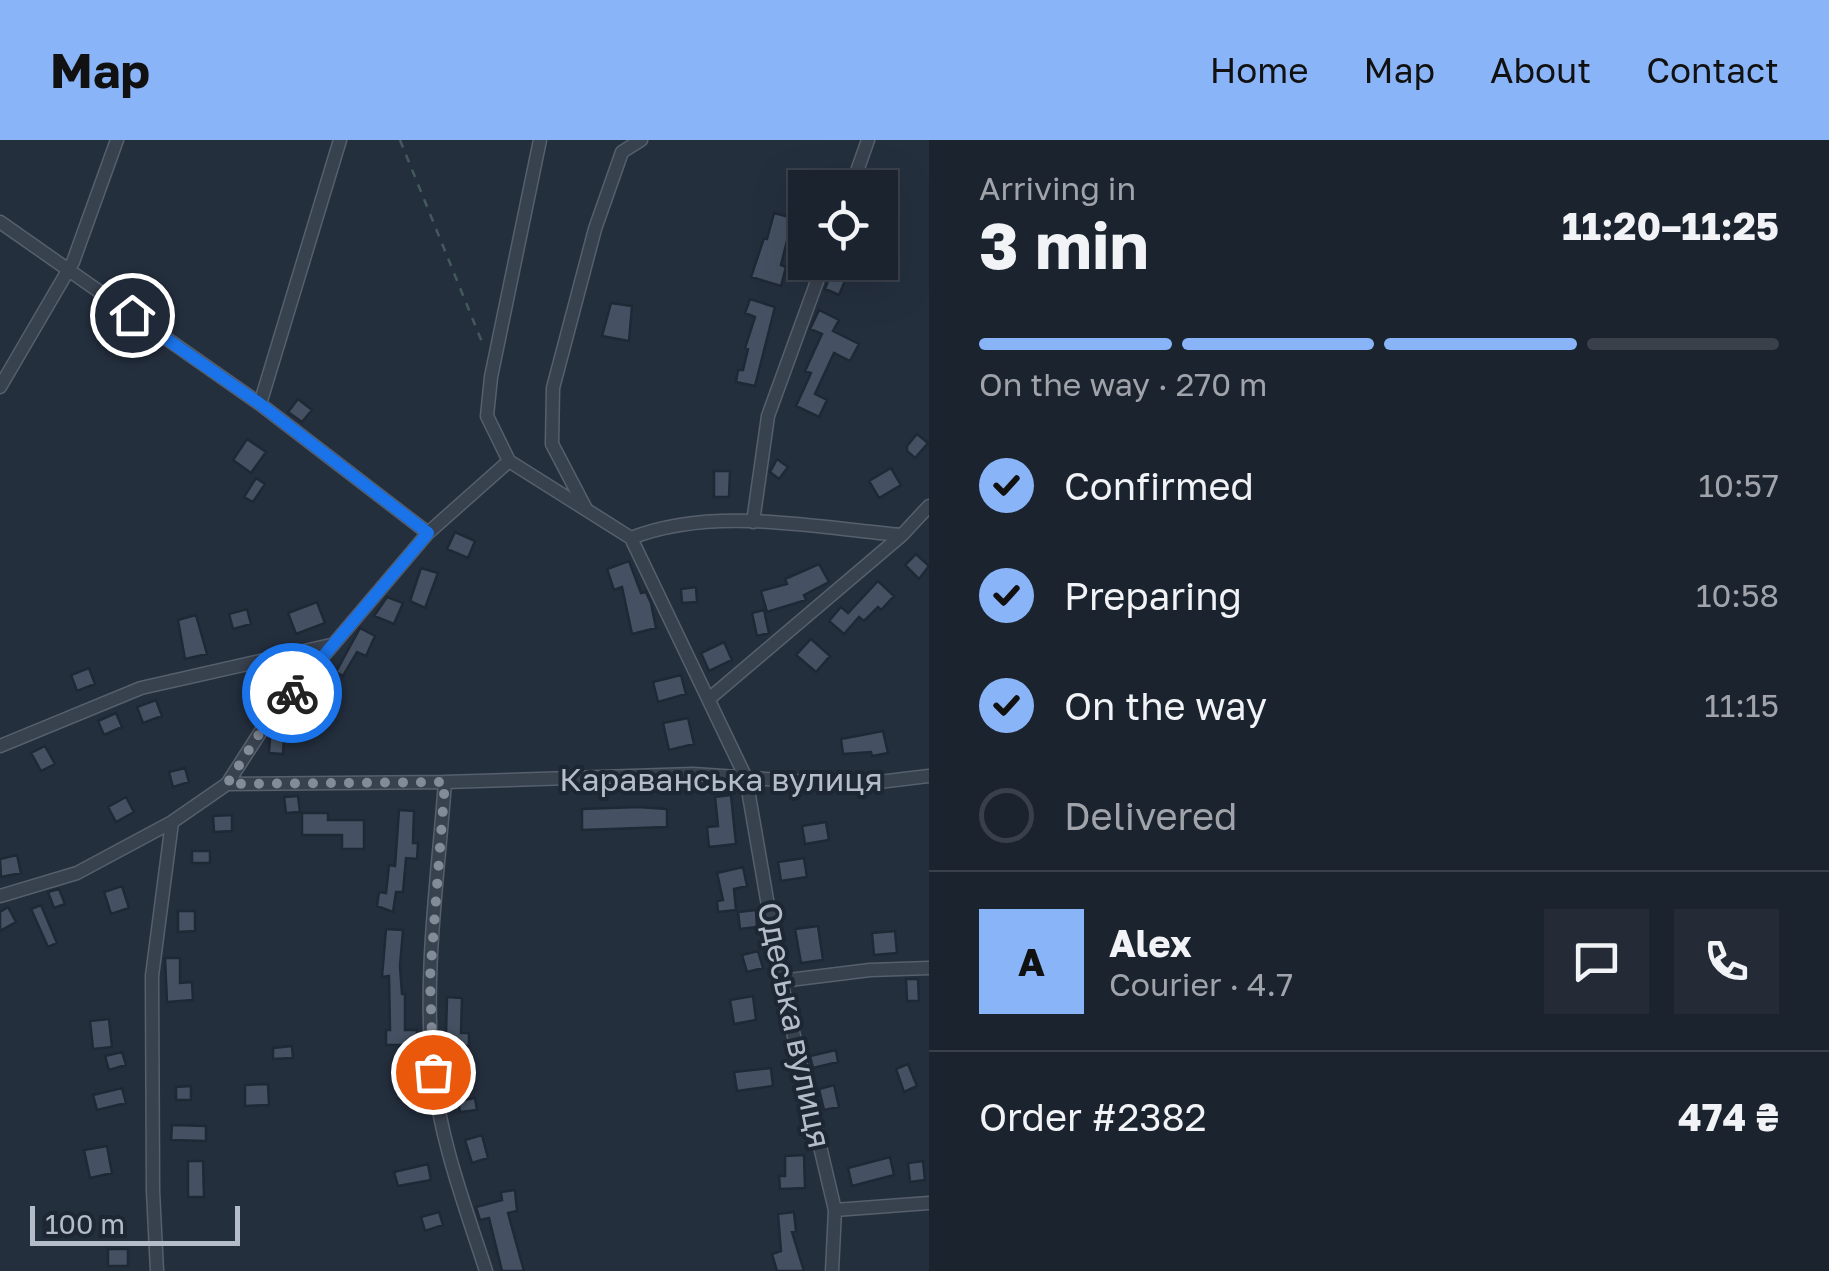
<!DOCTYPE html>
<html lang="en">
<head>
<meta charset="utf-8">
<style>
	:root { --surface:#1b232e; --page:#242b36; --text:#f1f3f6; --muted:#a0a4aa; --line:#39404a; --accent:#8ab4f8 }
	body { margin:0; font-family:"Golos Text",sans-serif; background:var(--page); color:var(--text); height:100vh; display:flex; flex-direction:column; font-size:38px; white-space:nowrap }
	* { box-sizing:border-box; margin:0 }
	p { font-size:32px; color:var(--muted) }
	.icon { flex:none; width:55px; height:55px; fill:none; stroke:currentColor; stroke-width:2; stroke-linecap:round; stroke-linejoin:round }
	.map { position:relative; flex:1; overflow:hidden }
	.side { display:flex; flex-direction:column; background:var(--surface); width:900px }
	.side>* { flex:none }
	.tools { position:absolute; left:788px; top:30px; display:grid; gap:20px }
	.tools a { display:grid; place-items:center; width:110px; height:110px; border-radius:0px; background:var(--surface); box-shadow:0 10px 40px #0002,0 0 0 2px var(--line); font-size:50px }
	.scale { position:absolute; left:30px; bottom:25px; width:210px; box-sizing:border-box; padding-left:10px; border:5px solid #b4bcc9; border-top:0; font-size:28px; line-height:35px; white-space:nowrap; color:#b4bcc9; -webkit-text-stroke:8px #1d2633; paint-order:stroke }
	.pin { position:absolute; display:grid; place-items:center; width:85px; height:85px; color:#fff; margin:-42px; border:5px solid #fff; border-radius:50%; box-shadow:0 2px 10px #0007 }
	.courier { position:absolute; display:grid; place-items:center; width:100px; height:100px; margin:-50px; border:8px solid #1a73e8; border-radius:50%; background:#fff; color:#222; box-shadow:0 2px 12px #0007 }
	.headline em { font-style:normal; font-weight:700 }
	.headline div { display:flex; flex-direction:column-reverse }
	.headline { display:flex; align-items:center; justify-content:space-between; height:170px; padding:0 50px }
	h1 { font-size:65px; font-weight:700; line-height:75px }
	.bar { display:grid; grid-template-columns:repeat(4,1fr); gap:15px 10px; align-content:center; height:120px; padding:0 50px }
	.bar i { height:12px; border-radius:8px; background:var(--line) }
	.bar .on { background:var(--accent) }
	.bar p { grid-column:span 4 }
	.line { display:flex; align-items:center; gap:25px; padding:0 50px; border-top:2px solid var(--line) }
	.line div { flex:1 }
	.round { display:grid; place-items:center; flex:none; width:105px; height:105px; border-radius:0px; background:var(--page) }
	ol { padding:0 50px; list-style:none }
	li { display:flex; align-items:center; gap:30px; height:110px }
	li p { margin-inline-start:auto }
	li .icon { padding:10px; border-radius:50%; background:var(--accent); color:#111; stroke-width:4 }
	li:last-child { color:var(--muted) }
	li i { width:55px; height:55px; border:5px solid var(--line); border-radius:50% }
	header { display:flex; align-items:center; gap:60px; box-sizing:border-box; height:140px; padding:0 50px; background:var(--accent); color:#111 }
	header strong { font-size:48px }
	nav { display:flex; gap:55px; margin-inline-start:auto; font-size:35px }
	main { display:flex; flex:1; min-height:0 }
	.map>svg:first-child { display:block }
	.building { fill:#455162; stroke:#1f2835; stroke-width:2.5 }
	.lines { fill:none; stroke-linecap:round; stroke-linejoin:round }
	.street-casing { stroke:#565f6c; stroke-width:15 }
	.path { stroke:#44595c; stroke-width:2.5; stroke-dasharray:8 8; stroke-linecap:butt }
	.street { stroke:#38414e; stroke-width:12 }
	.done { stroke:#828b98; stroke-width:10; stroke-dasharray:0 18 }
	.route { stroke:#1a73e8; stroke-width:12 }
	.labels { text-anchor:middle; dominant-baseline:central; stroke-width:8; stroke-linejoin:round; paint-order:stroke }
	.street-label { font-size:32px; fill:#b4bcc9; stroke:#1d2633 }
</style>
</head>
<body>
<header>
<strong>Map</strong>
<nav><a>Home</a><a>Map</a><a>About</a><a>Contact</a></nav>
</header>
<main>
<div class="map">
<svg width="929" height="1131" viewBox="0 0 929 1131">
	<rect width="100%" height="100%" fill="#242f3e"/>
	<!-- building -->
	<path class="building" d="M774,73L797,79L793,98L788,97L781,125L786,127L781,146L751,137L764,98L767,99Z
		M834,124L849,131L839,155L825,149Z
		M750,159L775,167L755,246L736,242L738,230H743L748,209L745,208L755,177L745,173Z
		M611,163L632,166L629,201L602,196Z
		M819,170L839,180L833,191L859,204L850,221L834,213L815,254L827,260L819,277L796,266L811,233L805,231L822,194L810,189Z
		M298,259L312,270L302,282L288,272Z
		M917,294L928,303L915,318L907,311V306Z
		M247,299L266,312L251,333L233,320Z
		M777,319L788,327L779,339L770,332Z
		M891,328L901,345L879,358L869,341Z
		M714,331H730L729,357H714Z
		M256,338L265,344L253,362L244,357Z
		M455,392L475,401L468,418L447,409Z
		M916,414L929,426L919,439L905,425Z
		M629,421L641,453L646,452L651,463L656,488L632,494L622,447L614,450L607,429Z
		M819,424L829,442L804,455L806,460L767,472L761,451L787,444L785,439Z
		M421,428L438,433L425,468L410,461Z
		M878,441L894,456L881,470L878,467L864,481L859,477L844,494L829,481L841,467L848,473Z
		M696,447L697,462L682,463L681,449Z
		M387,457L403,463L394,484L374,476Z
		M317,462L325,483L296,494L288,473Z
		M247,469L251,484L233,489L229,474Z
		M764,470L769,493L757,496L752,473Z
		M196,475L207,514L185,519L178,480Z
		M360,488L375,496L366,516L357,512L343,536L336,532Z
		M811,499L830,516L816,532L796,515Z
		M724,502L732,520L709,531L701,513Z
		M89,528L95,544L77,551L71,535Z
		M681,535L686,554L658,562L653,542Z
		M156,560L162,576L143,583L137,567Z
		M116,573L122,587L104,595L98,581Z
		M688,578L694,604L669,610L663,583Z
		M883,591L888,613L872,616L871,612L843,614L841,599Z
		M270,597L284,598L283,614L269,613Z
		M45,606L55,624L41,631L31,613Z
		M185,628L189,642L173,647L169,632Z
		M731,655L736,704L709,707L707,687L718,686L715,657Z
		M298,656L300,672L286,673L284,657Z
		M126,657L134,672L116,682L108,667Z
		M638,667L667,669V687L582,690V669Z
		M399,670L414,671L413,703H418L417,719L406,718L403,752H396L393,772L377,766L379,752L386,753L389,725L395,726Z
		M302,673H328V680H364V709H342V695H302Z
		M232,675V691L214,692L213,676Z
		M826,682L829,700L805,704L802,686Z
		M192,711H210V723H192Z
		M17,715L21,733L1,737L0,719Z
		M804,718L807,737L781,741L778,722Z
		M743,727L747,746L734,749L736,770L718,772L717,761L723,760L717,733Z
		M122,746L129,768L111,774L104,752Z
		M59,749L65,764L54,768L48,752Z
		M41,765L57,803L48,807L31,769Z
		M8,767L16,782L0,791V772Z
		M756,770L757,787L740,789L738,772Z
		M178,771H195V791L178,792Z
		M818,786L823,820L801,823L795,789Z
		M386,789L403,790L400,826L402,854H405V890H417V905H386V890H390L389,836L382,837Z
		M895,791L897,813L874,815L872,793Z
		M758,811L763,828L747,832L742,815Z
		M165,818H180V843L192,842L193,860L167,862Z
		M906,839H918L919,861H907Z
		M753,856L756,880L734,884L730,860Z
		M447,857L462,858L461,893H469V906H441V893H446Z
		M109,879L112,907L93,909L90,881Z
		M292,906L293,918L273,919V908Z
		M836,910L838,922L813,928L810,916Z
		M122,912L126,925L109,930L105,916Z
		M908,924L917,946L904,952L896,929Z
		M413,928L414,945L396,946L395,929Z
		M771,928L773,946L737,951L734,932Z
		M268,944L269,965L245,966V945Z
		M834,945L839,967L824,970L819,949Z
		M191,946V960H176V947Z
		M122,948L126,963L97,970L93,955Z
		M475,958L477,970L460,972L458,961Z
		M172,985L206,986V1001L171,1000Z
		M482,995L488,1018L472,1023L465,1000Z
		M107,1006L112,1033L90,1038L84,1010Z
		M804,1015L805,1048L780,1049L779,1036H785V1016Z
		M890,1017L894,1035L852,1046L848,1028Z
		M188,1021H203L204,1057H188Z
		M923,1021L925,1040L910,1042L908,1023Z
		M428,1024L431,1040L398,1046L394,1032Z
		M515,1050L517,1071L508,1073L524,1131H502L489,1078L480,1080L476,1067L502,1060L501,1052Z
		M439,1072L443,1085L425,1091L421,1077Z
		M794,1072L796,1091L792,1092L804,1131H777L772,1114L781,1111L778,1074Z
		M108,1109H128V1126H108Z"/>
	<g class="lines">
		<defs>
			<path id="street" d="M540,0L491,237L487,276L509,321L631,398
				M851,48L868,0
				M0,82L260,264L428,393
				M0,247L73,122L117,0
				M260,264L340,0
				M586,369L552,304L553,248L595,89L622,12L641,0
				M753,382L768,276L824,122
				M631,398L746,638L781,841L835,1070L832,1131
				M631,398C714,365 816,388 902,395
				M710,558L902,395L929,366
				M0,606L141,548L331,505
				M445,642C438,738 423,836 433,932C440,1000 465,1066 486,1131
				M227,644L265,585L428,393L509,321
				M0,756L77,733L172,682L227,644L445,642L693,634L854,645L929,636
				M781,841L870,830L929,828
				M835,1070L929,1063
				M157,1131L153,1051L152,836L172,682"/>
		</defs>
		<!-- street casing -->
		<use href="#street" class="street-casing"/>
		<!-- path -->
		<path class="path" d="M400,0L484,207"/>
		<!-- street -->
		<use href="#street" class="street"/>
	</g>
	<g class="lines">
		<!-- done -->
		<path class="done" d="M292,553L265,585L227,644L445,642L430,838L433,932"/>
		<!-- route -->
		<path class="route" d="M132,175L260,264L428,393L292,553"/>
	</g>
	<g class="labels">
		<!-- street labels -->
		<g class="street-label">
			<text x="721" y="639">Караванська вулиця</text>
			<text transform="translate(795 885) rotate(78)">Одеська вулиця</text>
		</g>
	</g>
</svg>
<div class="tools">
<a><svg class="icon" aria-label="locate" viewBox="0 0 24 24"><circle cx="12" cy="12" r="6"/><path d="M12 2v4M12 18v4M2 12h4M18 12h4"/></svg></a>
</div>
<div class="scale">100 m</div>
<div class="pin" style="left:433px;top:932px;background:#ea580c"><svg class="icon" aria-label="bag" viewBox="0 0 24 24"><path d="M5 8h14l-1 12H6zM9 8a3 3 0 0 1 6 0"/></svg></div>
<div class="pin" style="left:132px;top:175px;background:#1f2937"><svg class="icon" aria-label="home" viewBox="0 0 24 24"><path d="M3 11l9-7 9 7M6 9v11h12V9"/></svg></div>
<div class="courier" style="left:292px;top:553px"><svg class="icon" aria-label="bike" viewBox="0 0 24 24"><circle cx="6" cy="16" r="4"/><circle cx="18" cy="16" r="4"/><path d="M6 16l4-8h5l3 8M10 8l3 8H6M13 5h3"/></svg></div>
</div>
<section class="side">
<div class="headline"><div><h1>3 min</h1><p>Arriving in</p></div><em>11:20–11:25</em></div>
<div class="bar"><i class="on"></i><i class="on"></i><i class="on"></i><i></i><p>On the way · 270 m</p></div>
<ol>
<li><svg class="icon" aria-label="check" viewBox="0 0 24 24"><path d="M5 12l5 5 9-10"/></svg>Confirmed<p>10:57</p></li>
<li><svg class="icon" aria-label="check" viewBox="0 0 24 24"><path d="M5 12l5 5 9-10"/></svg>Preparing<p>10:58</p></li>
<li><svg class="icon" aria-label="check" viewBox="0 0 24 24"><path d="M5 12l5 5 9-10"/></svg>On the way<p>11:15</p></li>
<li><i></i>Delivered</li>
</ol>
<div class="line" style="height:180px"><b class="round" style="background:var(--accent);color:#111">A</b><div><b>Alex</b><p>Courier · 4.7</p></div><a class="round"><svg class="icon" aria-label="chat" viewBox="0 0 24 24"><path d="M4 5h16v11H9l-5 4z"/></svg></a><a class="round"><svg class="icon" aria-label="phone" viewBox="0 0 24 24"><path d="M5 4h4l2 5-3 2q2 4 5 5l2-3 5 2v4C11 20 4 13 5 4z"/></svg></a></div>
<div class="line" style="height:130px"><div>Order #2382</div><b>474 ₴</b></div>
</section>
</main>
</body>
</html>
